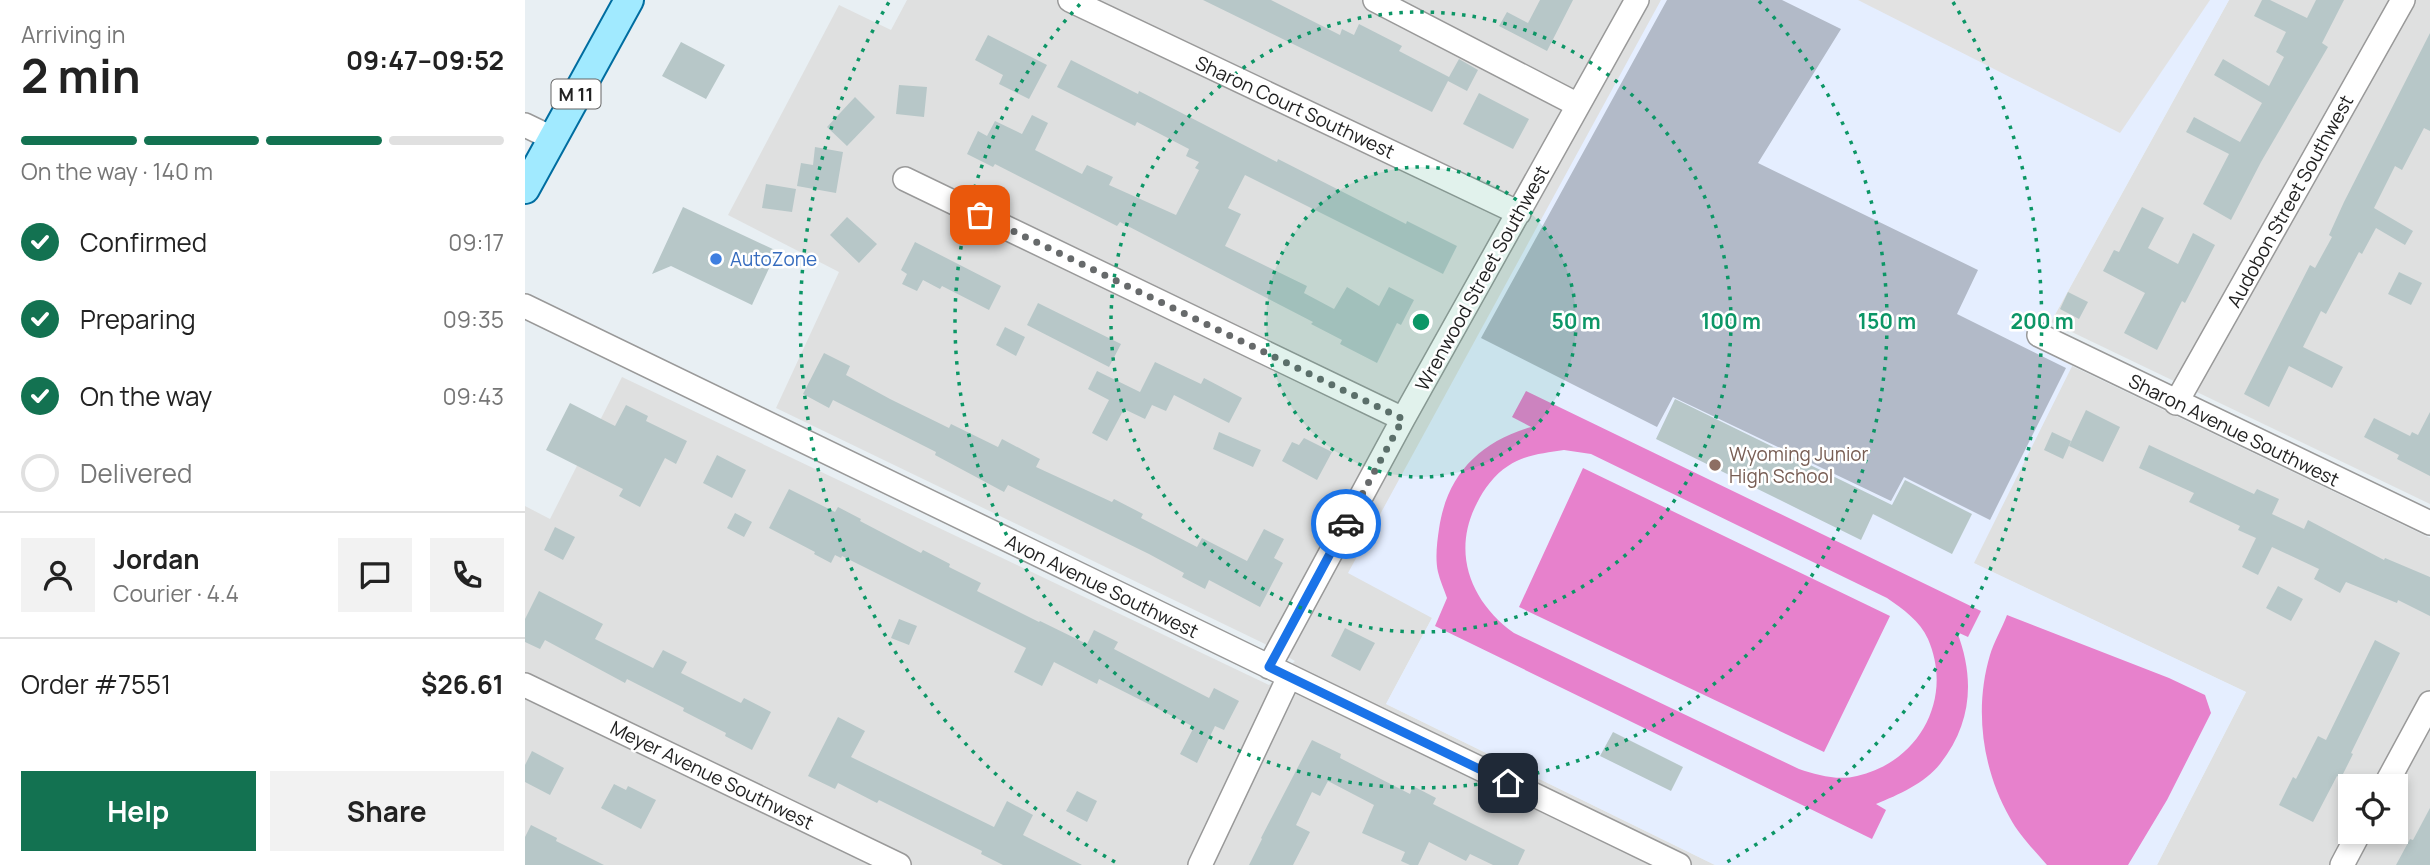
<!DOCTYPE html>
<html lang="en">
<head>
<meta charset="utf-8">
<style>
	:root { --surface:#fff; --page:#f2f2f2; --text:#222; --muted:#767676; --line:#e0e0e0; --accent:#137251 }
	body { margin:0; font-family:Manrope,sans-serif; background:var(--page); color:var(--text); height:100vh; display:flex; flex-direction:column; font-size:26px; white-space:nowrap }
	* { box-sizing:border-box; margin:0 }
	p { font-size:23px; color:var(--muted) }
	.icon { flex:none; width:38px; height:38px; fill:none; stroke:currentColor; stroke-width:2; stroke-linecap:round; stroke-linejoin:round }
	.map { position:relative; flex:1; overflow:hidden }
	.side { display:flex; flex-direction:column; background:var(--surface); width:525px }
	.side>* { flex:none }
	.buttons { position:absolute; left:1813px; top:774px; display:grid; gap:14px }
	.buttons a { display:grid; place-items:center; width:70px; height:70px; border-radius:0px; background:var(--surface); box-shadow:0 4px 10px #0003; font-size:35px }
	.pin { position:absolute; display:grid; place-items:center; width:60px; height:60px; color:#fff; margin:-30px; border-radius:14px; box-shadow:0 4px 10px #0006 }
	.courier { position:absolute; display:grid; place-items:center; width:70px; height:70px; margin:-35px; border:5px solid #1a73e8; border-radius:50%; background:#fff; color:#222; box-shadow:0 2px 9px #0007 }
	.head em { font-style:normal; font-weight:700 }
	.head div { display:flex; flex-direction:column-reverse }
	.head { display:flex; align-items:center; justify-content:space-between; height:119px; padding:0 21px }
	h1 { font-size:46px; font-weight:700; line-height:52px }
	.bar { display:grid; grid-template-columns:repeat(4,1fr); gap:10px 7px; align-content:center; height:84px; padding:0 21px }
	.bar i { height:9px; border-radius:5px; background:var(--line) }
	.bar .current { background:var(--accent) }
	.bar p { grid-column:span 4 }
	.line { display:flex; align-items:center; gap:18px; padding:0 21px; border-top:2px solid var(--line) }
	.line div { flex:1 }
	.round { display:grid; place-items:center; flex:none; width:74px; height:74px; border-radius:0px; background:var(--page) }
	ol { padding:0 21px; list-style:none }
	li { display:flex; align-items:center; gap:21px; height:77px }
	li p { margin-inline-start:auto }
	li .icon { padding:7px; border-radius:50%; background:var(--accent); color:#fff; stroke-width:4 }
	li:last-child { color:var(--muted) }
	li i { width:38px; height:38px; border:4px solid var(--line); border-radius:50% }
	.cta { display:flex; gap:14px; margin-top:auto; padding:14px 21px }
	.cta a { flex:1; height:80px; border-radius:0px; background:var(--accent); color:#fff; font-size:28px; font-weight:700; line-height:80px; text-align:center }
	.cta a+a { background:var(--page); color:var(--text) }
	main { display:flex; flex:1; min-height:0 }
	.map>svg:first-child { display:block }
	.residential { fill:#dfe0e0; fill-rule:evenodd }
	.education { fill:#e5eeff }
	.construction { fill:#b2bac8 }
	.pitch { fill:#e781cc; fill-rule:evenodd }
	.parking { fill:#e2e2e2 }
	.building { fill:#b7c7c8 }
	.lines { fill:none; stroke-linecap:round; stroke-linejoin:round }
	.minor-casing { stroke:#999; stroke-width:26 }
	.major-casing { stroke:#006da0; stroke-width:32 }
	.minor { stroke:#fff; stroke-width:23 }
	.major { stroke:#a1eaff; stroke-width:28 }
	.done { stroke:#676a6b; stroke-width:7; stroke-dasharray:0 12.6 }
	.route { stroke:#1a73e8; stroke-width:9 }
	.ring { fill:none; stroke:#0c9666; stroke-width:3.5; stroke-dasharray:3.5 7 }
	.shop-dot { fill:#3f7fe0; stroke:#fff; stroke-width:2.5 }
	.education-dot { fill:#8d6e63; stroke:#fff; stroke-width:2.5 }
	.labels { text-anchor:middle; dominant-baseline:central; stroke-width:5; stroke-linejoin:round; paint-order:stroke }
	.shield { fill:#fff; stroke:#646464; stroke-width:2 }
	.shield-label { font-size:18px; font-weight:bold; fill:#222 }
	.street-label { font-size:19px; fill:#222; stroke:#fff }
	.shop-label { font-size:19px; fill:#366cbe; stroke:#fff; text-anchor:start }
	.education-label { font-size:19px; fill:#785e54; stroke:#fff; text-anchor:start }
	.centre { fill:#0c9666; stroke:#fff; stroke-width:3.5 }
	.ring-label { font-size:21px; text-anchor:middle; font-weight:bold; fill:#0c9666; stroke:#fff; stroke-width:5; stroke-linejoin:round; paint-order:stroke }
</style>
</head>
<body>
<main>
<section class="side">
<div class="head"><div><h1>2 min</h1><p>Arriving in</p></div><em>09:47–09:52</em></div>
<div class="bar"><i class="current"></i><i class="current"></i><i class="current"></i><i></i><p>On the way · 140 m</p></div>
<ol>
<li><svg class="icon" aria-label="check" viewBox="0 0 24 24"><path d="M5 12l5 5 9-10"/></svg>Confirmed<p>09:17</p></li>
<li><svg class="icon" aria-label="check" viewBox="0 0 24 24"><path d="M5 12l5 5 9-10"/></svg>Preparing<p>09:35</p></li>
<li><svg class="icon" aria-label="check" viewBox="0 0 24 24"><path d="M5 12l5 5 9-10"/></svg>On the way<p>09:43</p></li>
<li><i></i>Delivered</li>
</ol>
<div class="line" style="height:126px"><a class="round"><svg class="icon" aria-label="person" viewBox="0 0 24 24"><circle cx="12" cy="8" r="4"/><path d="M4 21q1-7 8-7t8 7"/></svg></a><div><b>Jordan</b><p>Courier · 4.4</p></div><a class="round"><svg class="icon" aria-label="chat" viewBox="0 0 24 24"><path d="M4 5h16v11H9l-5 4z"/></svg></a><a class="round"><svg class="icon" aria-label="phone" viewBox="0 0 24 24"><path d="M5 4h4l2 5-3 2q2 4 5 5l2-3 5 2v4C11 20 4 13 5 4z"/></svg></a></div>
<div class="line" style="height:91px"><div>Order #7551</div><b>$26.61</b></div>
<div class="cta"><a>Help</a><a>Share</a></div>
</section>
<div class="map">
<svg width="1905" height="865" viewBox="0 0 1905 865">
	<rect width="100%" height="100%" fill="#e8eff3"/>
	<!-- residential -->
	<path class="residential" d="M382,0H1136L907,618L861,704L1190,865H0V506L25,519L97,377L744,685L770,661L738,643L251,408L314,272L203,215L314,5L366,30Z
		M1704,0H1905V504L1526,322Z
		M1547,366L1905,538V865H1632L1721,692L1448,563ZM1825,786H1871V831H1825Z"/>
	<!-- education -->
	<path class="education" d="M1136,0H1704L1512,347L1547,366L1449,563L1721,692L1632,865H1190L861,704L907,618L823,573Z"/>
	<!-- construction -->
	<path class="construction" d="M1142,0H1257L1316,29L1233,163L1453,270L1432,314L1541,368L1465,520L1379,477L1366,501L1148,397L1132,427L956,338Z"/>
	<!-- pitch -->
	<path class="pitch" d="M1001,391L1456,611L1443,637L1432,632C1450,678 1447,724 1415,764C1400,783 1373,795 1351,804L1361,810L1347,839L910,626L922,598C919,589 915,581 913,572C910,559 912,542 914,529C922,474 955,442 1006,427L987,417ZM1039,450L1066,454L1362,598C1378,609 1395,621 1403,639C1429,699 1394,762 1332,776C1313,781 1292,775 1274,769L989,633C946,602 926,553 952,503C959,489 969,475 983,466C999,455 1019,453 1039,450Z
		M1058,468L1365,616L1299,752L994,607Z
		M1482,615L1644,678L1680,695L1686,713L1642,800L1603,865H1522C1509,850 1494,835 1485,818C1457,769 1449,709 1465,655C1469,642 1477,628 1482,615Z"/>
	<!-- parking -->
	<path class="parking" d="M1333,0H1685L1595,133Z"/>
	<!-- building -->
	<path class="building" d="M678,0H746L815,35L817,29L829,35L834,24L877,46L874,51L924,77L934,59L953,70L942,91L923,81L907,112Z
		M1015,0H1048L1022,51L974,26L982,12L1003,23Z
		M1737,0H1745L1782,18L1791,0H1819L1797,43L1803,47L1736,162L1706,220L1678,204L1704,154L1661,132L1669,117L1715,142L1737,103L1689,75L1698,59L1744,86L1759,57L1751,52L1761,32L1729,16Z
		M1905,33V131L1899,128L1877,170L1870,166L1849,208L1888,231L1880,245L1851,228L1837,254L1834,252L1801,314L1796,311L1778,347L1818,367L1807,388L1764,366L1744,407L1719,394L1785,265L1790,268L1807,237L1804,235L1819,202Z
		M463,35L522,65L504,99L474,84L478,75L450,60Z
		M156,42L200,65L181,99L137,76Z
		M546,60L613,94L614,91L752,162L753,159L881,224L882,221L932,246L918,274L720,175L703,208L716,214L700,246L782,286L779,293L809,309L822,287L854,306L864,287L889,300L876,325L872,323L852,363L815,344L817,340L786,324L788,322L595,222L592,226L470,164L468,167L442,154L453,131L462,136L470,121L497,134L507,115L523,123L510,150L557,174L562,165L588,177L584,185L651,215L674,170L670,168L674,162L661,156L664,149L612,122L610,126L532,87Z
		M374,85L402,87L399,117L371,114Z
		M954,93L1004,119L988,149L938,124Z
		M330,97L350,117L322,146L302,127Z
		M290,147L318,152L311,193L272,186L276,163L288,165Z
		M241,184L271,189L267,212L237,208Z
		M158,207L252,251L227,305L146,266L127,274Z
		M1617,207L1639,218L1623,248L1653,264L1668,233L1690,245L1660,303L1657,301L1632,350L1599,333L1620,293L1578,271L1589,250L1594,252Z
		M322,217L352,244L334,263L305,235Z
		M390,242L476,286L464,310L417,286L415,289L398,280L392,291L377,284L382,274L376,270Z
		M1874,272L1897,283L1886,305L1863,294Z
		M1543,292L1563,302L1554,319L1535,309Z
		M513,303L596,344L584,367L502,325Z
		M480,327L500,337L491,356L471,345Z
		M299,353L325,366L321,375L365,399L424,428L426,424L473,447L477,439L515,459L511,467L587,502L589,499L618,514L616,518L672,547L677,538L722,561L739,529L759,539L749,558L758,563L735,607L684,580L680,589L657,577L659,573L624,554L483,485L479,492L410,455L411,452L308,400L304,408L278,394Z
		M630,362L676,384L679,378L717,398L704,423L649,395L641,411L627,405L620,419L599,409L582,441L567,433L584,400L563,389L572,371L615,392Z
		M1150,399L1367,505L1380,480L1447,514L1427,554L1348,514L1336,540L1131,439Z
		M45,403L90,426L101,405L123,416L121,421L162,441L151,464L140,458L115,507L94,496L98,489L21,450Z
		M1561,410L1595,427L1578,462L1544,446Z
		M1905,412V476L1872,459L1874,455L1839,437L1849,418L1885,436L1887,432L1893,435Z
		M694,432L736,450L728,467L688,449Z
		M1527,432L1546,441L1538,459L1519,450Z
		M779,438L807,452L792,480L757,461L767,442L774,445Z
		M1624,445L1729,494L1732,489L1754,499L1747,514L1779,529L1783,520L1859,560L1860,558L1905,577V616L1873,600L1872,603L1821,582L1815,593L1789,579L1794,569L1747,547L1733,575L1717,567L1731,538L1713,530L1715,526L1664,502L1669,493L1614,468Z
		M192,455L221,470L207,498L178,483Z
		M264,489L310,512L313,507L336,519L335,521L396,553L398,550L425,564L424,567L456,583L452,591L514,622L515,621L562,644L569,630L593,642L589,649L684,698L689,688L714,701L699,730L690,726L672,763L655,754L669,727L574,679L572,684L529,662L517,686L489,672L501,648L317,556L316,558L310,555L306,563L289,554L290,552L244,528Z
		M210,513L227,522L219,537L202,528Z
		M30,527L50,537L38,560L19,550Z
		M1753,586L1778,599L1766,621L1741,608Z
		M14,591L78,624L70,639L128,668L138,650L162,662L156,673L216,703L219,698L246,712L227,750L200,736L201,733L158,711L159,708L102,679L100,683L20,640L15,649L0,642V619Z
		M374,619L392,626L384,645L366,638Z
		M820,628L850,643L835,671L806,656Z
		M1850,640L1875,653L1826,753L1828,754L1816,778L1812,776L1788,822L1754,805L1768,777L1771,779L1793,736L1801,740Z
		M313,717L340,731L326,757L469,827L482,801L508,815L498,835L557,865H478L456,854L457,851L354,800L352,803L313,783L310,789L283,776Z
		M1088,732L1158,767L1146,791L1075,756Z
		M787,740L816,754L815,758L885,794L888,786L911,798L908,804L1000,850L993,865H968L945,854L941,861L904,842L893,865H885L876,861L880,852L837,833L849,805L803,781L795,796L787,792L771,825L785,832L768,865H724L737,839L736,838Z
		M7,751L39,768L25,795L0,782V765Z
		M89,784L101,790L103,786L131,800L116,829L76,808Z
		M552,791L572,801L562,822L541,811Z
		M1905,808V865H1871L1885,839L1888,840Z
		M6,825L32,838L31,841L79,865H0V837Z"/>
	<g class="lines">
		<defs>
			<path id="minor" d="M545,0L994,213
				M850,0L1053,105
				M0,125L27,138
				M380,179L878,419
				M0,306L1154,865
				M1514,335L1905,523
				M1651,403L1878,0
				M744,667L878,419L1112,0
				M0,685L374,865
				M1860,786L1905,703
				M675,865L764,677
				M1817,865L1835,831"/>
			<path id="major" d="M0,189L104,0"/>
		</defs>
		<!-- minor casing -->
		<use href="#minor" class="minor-casing"/>
		<!-- major casing -->
		<use href="#major" class="major-casing"/>
		<!-- minor -->
		<use href="#minor" class="minor"/>
		<!-- major -->
		<use href="#major" class="major"/>
	</g>
	<g class="lines">
		<!-- done -->
		<path class="done" d="M455,215L878,419L821,524"/>
		<!-- route -->
		<path class="route" d="M821,524L744,667L983,783"/>
	</g>
	<!-- distance rings -->
	<circle cx="896" cy="322" r="155" fill="#0c9666" fill-opacity=".12"/>
	<g class="ring">
		<circle cx="896" cy="322" r="155"/>
		<circle cx="896" cy="322" r="310"/>
		<path d="M1234 1A466 466 0 1 1 558 1"/>
		<path d="M590 862A621 621 0 0 1 364 2M1428 2A621 621 0 0 1 1202 862"/>
	</g>
	<!-- markers -->
	<circle class="shop-dot" cx="191" cy="259" r="7"/>
	<circle class="education-dot" cx="1190" cy="465" r="7"/>
	<g class="labels">
		<!-- shield labels -->
		<rect class="shield" x="26.5" y="79.5" width="49" height="29" rx="5"/>
		<g class="shield-label">
			<text x="51" y="94">M 11</text>
		</g>
		<!-- street labels -->
		<g class="street-label">
			<text transform="translate(770 107) rotate(25)">Sharon Court Southwest</text>
			<text transform="translate(1765 201) rotate(-61)">Audobon Street Southwest</text>
			<text transform="translate(957 278) rotate(-61)">Wrenwood Street Southwest</text>
			<text transform="translate(1709 430) rotate(26)">Sharon Avenue Southwest</text>
			<text transform="translate(577 586) rotate(26)">Avon Avenue Southwest</text>
			<text transform="translate(187 775) rotate(26)">Meyer Avenue Southwest</text>
		</g>
		<!-- shop labels -->
		<g class="shop-label">
			<text x="205" y="259">AutoZone</text>
		</g>
		<!-- education labels -->
		<g class="education-label">
			<text x="1204" y="454">Wyoming Junior<tspan x="1204" dy="22">High School</tspan></text>
		</g>
	</g>
	<circle cx="896" cy="322" r="10" class="centre"/>
	<g class="ring-label">
		<text x="1051" y="329">50 m</text>
		<text x="1206" y="329">100 m</text>
		<text x="1362" y="329">150 m</text>
		<text x="1517" y="329">200 m</text>
	</g>
</svg>
<div class="buttons">
<a><svg class="icon" aria-label="locate" viewBox="0 0 24 24"><circle cx="12" cy="12" r="6"/><path d="M12 2v4M12 18v4M2 12h4M18 12h4"/></svg></a>
</div>
<div class="pin" style="left:455px;top:215px;background:#ea580c"><svg class="icon" aria-label="bag" viewBox="0 0 24 24"><path d="M5 8h14l-1 12H6zM9 8a3 3 0 0 1 6 0"/></svg></div>
<div class="pin" style="left:983px;top:783px;background:#1f2937"><svg class="icon" aria-label="home" viewBox="0 0 24 24"><path d="M3 11l9-7 9 7M6 9v11h12V9"/></svg></div>
<div class="courier" style="left:821px;top:524px"><svg class="icon" aria-label="car" viewBox="0 0 24 24"><path d="M5 17H2v-5l4-1 3-4h7l3 4 3 1v5h-3M9 17h6M6 11h13"/><circle cx="7" cy="17" r="2"/><circle cx="17" cy="17" r="2"/></svg></div>
</div>
</main>
</body>
</html>
